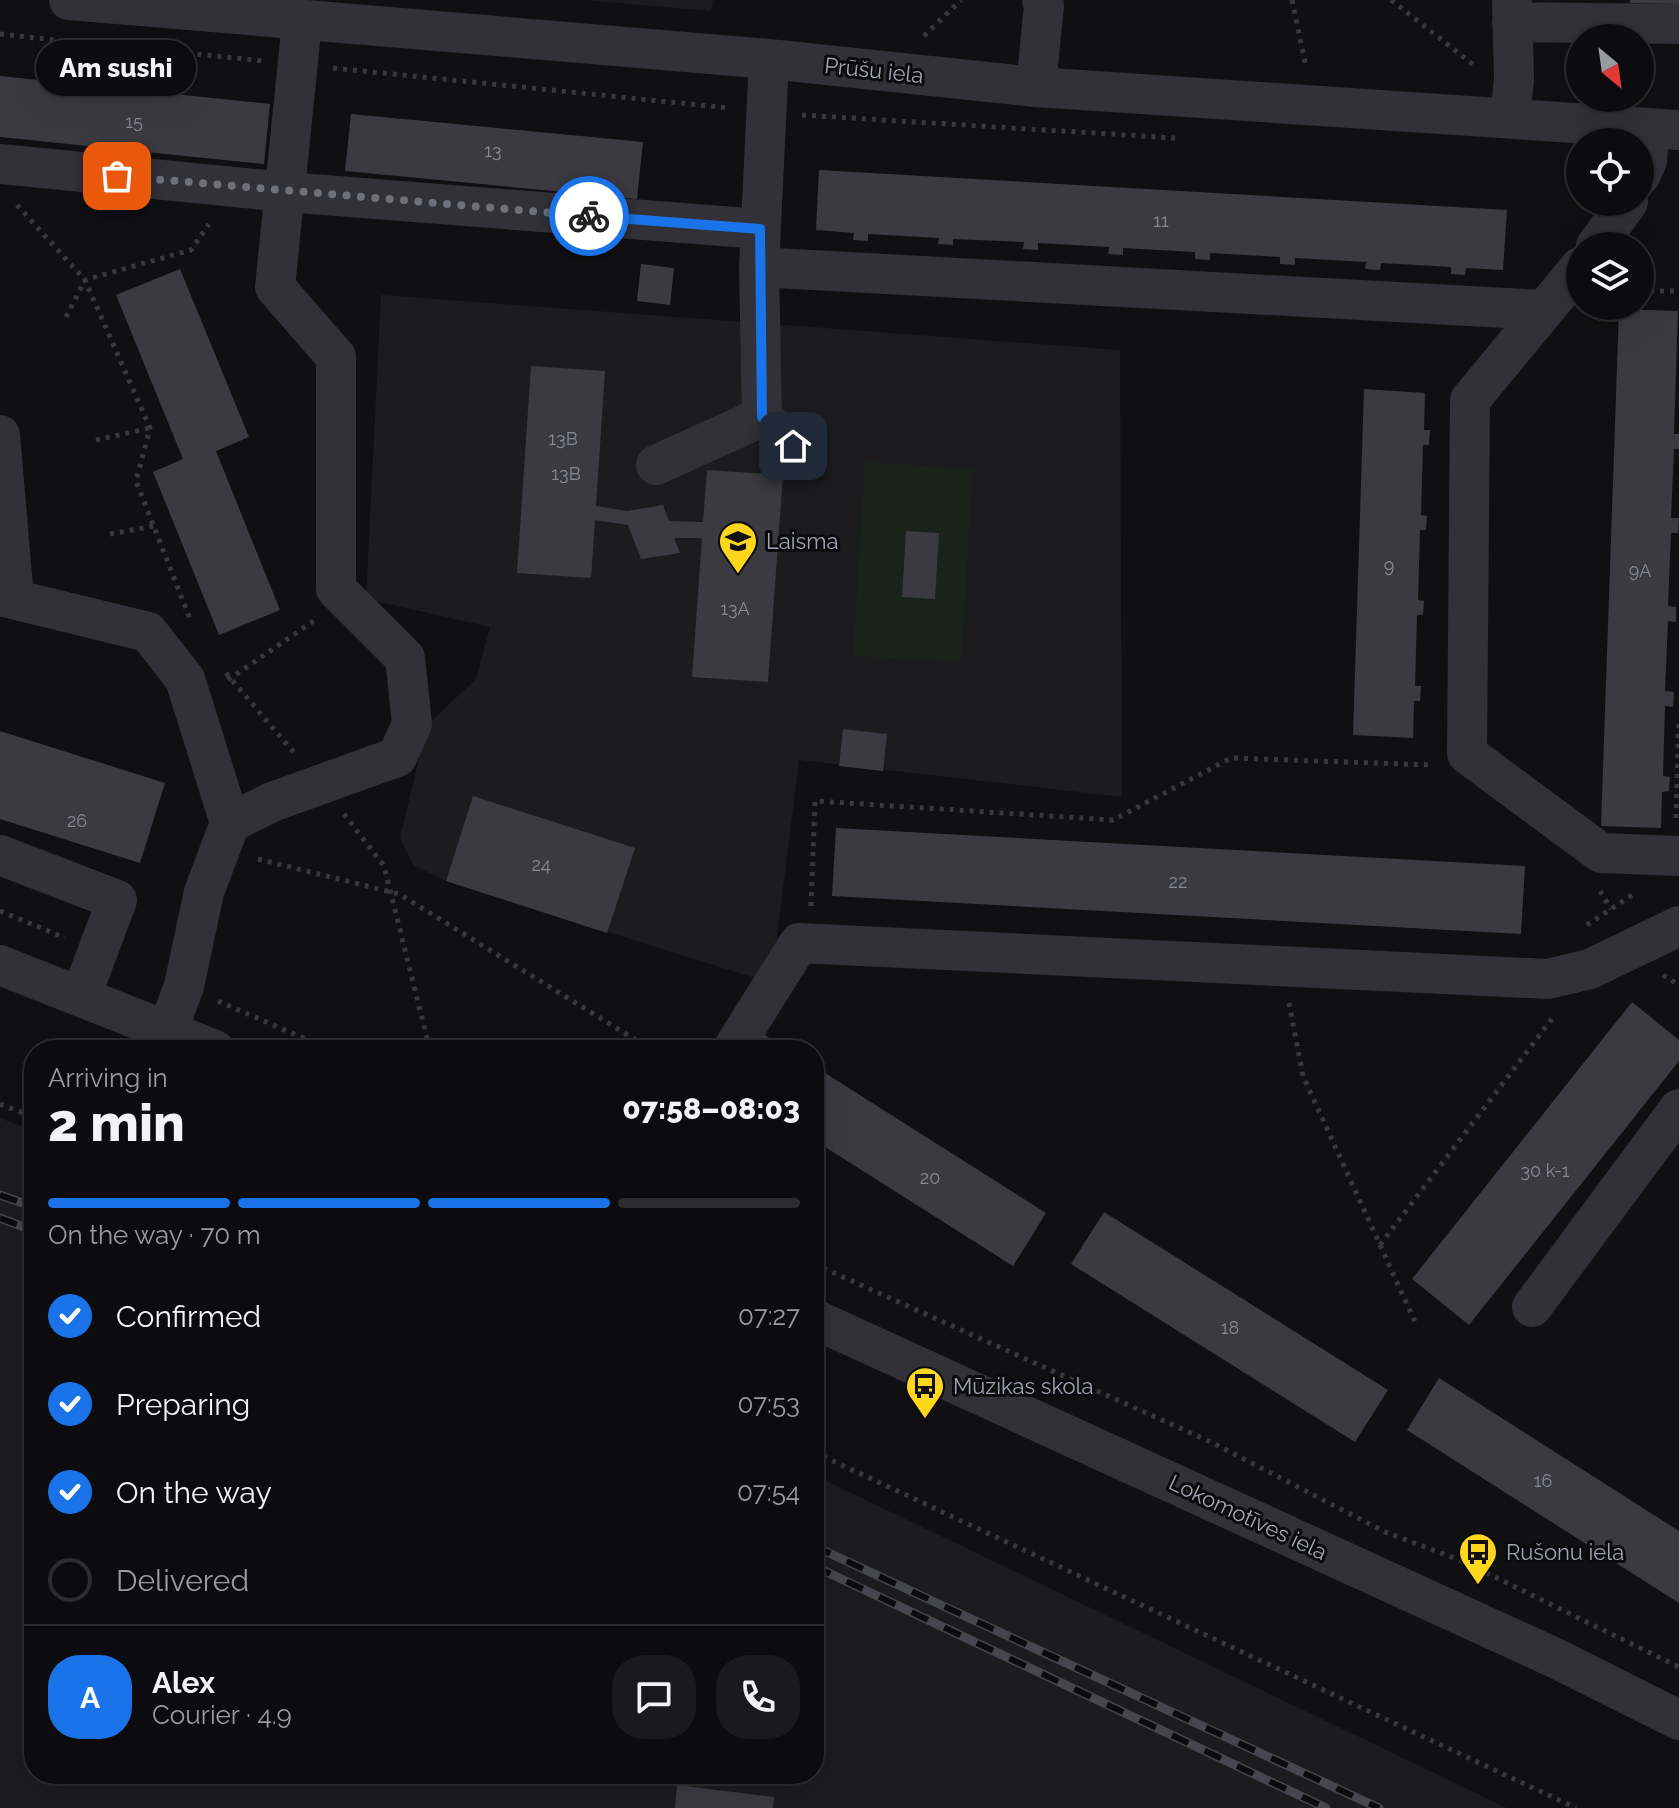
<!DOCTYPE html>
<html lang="en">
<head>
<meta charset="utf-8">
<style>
	:root { --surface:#0c0c0e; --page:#1a1a1c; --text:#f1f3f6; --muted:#9a9b9e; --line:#2c2c2e; --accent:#1a73e8 }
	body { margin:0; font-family:Raleway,sans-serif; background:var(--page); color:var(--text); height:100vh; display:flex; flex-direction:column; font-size:30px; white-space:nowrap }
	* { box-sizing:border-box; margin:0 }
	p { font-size:26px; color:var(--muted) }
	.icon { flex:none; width:44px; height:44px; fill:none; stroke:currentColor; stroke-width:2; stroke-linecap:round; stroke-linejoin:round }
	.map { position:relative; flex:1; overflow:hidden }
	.sheet { position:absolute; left:24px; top:1040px; width:800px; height:744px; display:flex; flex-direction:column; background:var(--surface); border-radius:32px; box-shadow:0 8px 32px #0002,0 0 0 2px var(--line) }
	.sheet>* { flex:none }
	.needle { width:52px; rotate:151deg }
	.buttons { position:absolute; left:1566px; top:24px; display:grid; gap:16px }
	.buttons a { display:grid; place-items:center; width:88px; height:88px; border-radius:50%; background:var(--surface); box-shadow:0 8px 32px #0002,0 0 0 2px var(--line); font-size:40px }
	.pin { position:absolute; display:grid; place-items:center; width:68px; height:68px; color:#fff; margin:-34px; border-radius:16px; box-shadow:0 4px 12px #0006 }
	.courier { position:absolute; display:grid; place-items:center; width:80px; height:80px; margin:-40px; border:6px solid #1a73e8; border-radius:50%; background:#fff; color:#222; box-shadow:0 2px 10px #0007 }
	.bubble { position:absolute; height:56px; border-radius:28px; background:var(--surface); box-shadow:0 8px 32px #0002,0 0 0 2px var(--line); font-size:26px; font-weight:800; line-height:56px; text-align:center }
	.summary em { font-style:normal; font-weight:800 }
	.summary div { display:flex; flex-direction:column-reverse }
	.summary { display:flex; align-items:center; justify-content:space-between; height:136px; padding:0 24px }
	h1 { font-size:52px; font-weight:800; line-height:60px }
	.bar { display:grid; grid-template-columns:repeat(4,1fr); gap:12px 8px; align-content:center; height:96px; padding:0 24px }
	.bar i { height:10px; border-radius:6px; background:var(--line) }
	.bar .current { background:var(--accent) }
	.bar p { grid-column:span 4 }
	.line { display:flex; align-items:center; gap:20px; padding:0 24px; border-top:2px solid var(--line) }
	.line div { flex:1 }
	.round { display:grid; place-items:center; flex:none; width:84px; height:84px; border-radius:32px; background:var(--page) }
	ol { padding:0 24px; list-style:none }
	li { display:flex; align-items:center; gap:24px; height:88px }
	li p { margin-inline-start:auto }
	li .icon { padding:8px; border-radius:50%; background:var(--accent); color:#fff; stroke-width:4 }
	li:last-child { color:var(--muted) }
	li i { width:44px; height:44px; border:4px solid var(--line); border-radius:50% }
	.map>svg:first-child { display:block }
	.built { fill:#1c1c1f }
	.green { fill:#1a221c }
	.building { fill:#3a3a40 }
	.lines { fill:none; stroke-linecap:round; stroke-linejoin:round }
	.path { stroke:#37383e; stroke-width:5; stroke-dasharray:4 6; stroke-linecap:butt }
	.minor { stroke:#313137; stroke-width:40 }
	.rail-casing { stroke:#46464e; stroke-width:9 }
	.rail { stroke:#0b0b0d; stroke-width:6; stroke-dasharray:18; stroke-linecap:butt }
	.done { stroke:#6e707b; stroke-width:8; stroke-dasharray:0 14.4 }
	.route { stroke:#1a73e8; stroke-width:10 }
	.labels { text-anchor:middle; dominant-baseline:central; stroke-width:6; stroke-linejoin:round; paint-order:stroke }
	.number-label { font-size:18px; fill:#868997 }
	.street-label { font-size:22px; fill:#a0a3b4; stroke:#0b0b0d }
	.poi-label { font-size:22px; fill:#a0a3b4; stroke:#0b0b0d; text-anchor:start }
</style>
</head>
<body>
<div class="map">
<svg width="1679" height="1808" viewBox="0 0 1679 1808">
	<rect width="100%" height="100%" fill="#101012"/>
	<!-- built -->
	<path class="built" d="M584,0H713L711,11Z
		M381,295L1120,350L1122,797L799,760L776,944L761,980L446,881L413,865L400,838L427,725L476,679L490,627L366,599Z
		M0,1118L34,1131V1774H814V1475L1507,1808H0Z"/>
	<!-- green -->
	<path class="green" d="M865,462L973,469L961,662L853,656Z"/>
	<!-- building -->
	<path class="building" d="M1630,0H1679V4L1630,3Z
		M0,76L270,104L264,164L0,137Z
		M351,114L643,142L637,199L345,171Z
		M819,170L1507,210L1503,270L1466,268L1465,275L1451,274V267L1381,263L1380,270L1365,269L1366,262L1295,258V265L1280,264V257L1210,253V260L1195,259V252L1123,248V255L1108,254L1109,247L1038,243V250L1023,249L1024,242L953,239V245L938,244L939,238L868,234V241L853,240L854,233L816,230Z
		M641,264L674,268L670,305L637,301Z
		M180,269L249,437L216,451L280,610L219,635L153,472L183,459L116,295Z
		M1619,309L1678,311L1674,434H1679V449H1674L1671,518H1679L1678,533H1671L1668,606L1676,607V622L1668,621L1665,691L1674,692L1673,707L1665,706L1663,776L1670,777L1669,791L1662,792L1661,828L1601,826Z
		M531,366L605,371L596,506L627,511L663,505L669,521L703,522L707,470L783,475L768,682L692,677L702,538H674L680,553L641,559L628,525L595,520L591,578L517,573Z
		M1364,389L1425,393L1424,430H1430L1429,445H1423L1421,515L1427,516L1426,530H1420L1418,600L1424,601L1423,615H1417L1415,686H1421L1420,701H1414L1413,738L1353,735Z
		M906,531L939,533L935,599L902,597Z
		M843,729L887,734L883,771L839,766Z
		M0,731L165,783L140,863L0,819Z
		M473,796L635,848L607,933L446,881Z
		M836,828L1525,866L1521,934L832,896Z
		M1632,1002L1679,1040V1061L1469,1325L1412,1279Z
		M754,1028L788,1050H739Z
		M814,1066L1046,1213L1013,1266L814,1140Z
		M1104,1212L1388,1390L1355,1442L1071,1264Z
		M1439,1378L1679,1531V1603L1407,1430Z
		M677,1785L774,1797L773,1808H675Z"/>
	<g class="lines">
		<!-- path -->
		<path class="path" d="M1292,0L1306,67
			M1391,0L1475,66
			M0,34L64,41
			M924,36L961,0
			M118,46L263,61
			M333,68L729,108
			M802,115L1175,138
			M17,205L85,280L150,428L136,481L190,619
			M1640,291H1679
			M66,317L85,280L191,250L209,224
			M96,440L150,428
			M110,534L154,526
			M226,673L295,754
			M228,680L315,620
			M344,814L384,866L430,1050
			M1676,818L1679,719
			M258,859L399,894L652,1050
			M1600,891L1611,909
			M811,906L815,801L1113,820L1231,758L1432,765
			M0,911L65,938
			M1587,925L1635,893
			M1663,975L1679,985
			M218,1001L331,1050
			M1289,1003L1303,1076L1416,1324
			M0,1104L34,1117
			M1380,1245L1554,1016
			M814,1264L1211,1442L1385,1532L1462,1561L1679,1667
			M814,1452L1576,1808"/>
		<!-- minor -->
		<path class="minor" d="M69,0L769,59L1036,87L1679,130
			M1512,22L1679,24
			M769,59L759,267L1542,310
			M1036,87L1044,5L1042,0
			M1510,118L1514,79L1512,0
			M0,164L286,192L760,229
			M1640,176L1647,161L1650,128
			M1596,246L1628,202
			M759,267L762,417L793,446
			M1580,267L1470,400L1467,754L1601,853L1679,856
			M0,435L14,599
			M656,465L762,417
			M0,596L148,632L185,679L230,823L204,892L184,986L168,1029
			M230,823L272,802L397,757L412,724L405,658L336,589V357L275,287L302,22
			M0,855L117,900L81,996
			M0,965L215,1050
			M732,1050L799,943L1548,979L1590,969L1679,926
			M1532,1307L1679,1109
			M814,1319L1555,1658L1679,1720"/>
		<defs>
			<path id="rail" d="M0,1195L34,1207
				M0,1218L34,1231
				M814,1546L1379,1808
				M814,1566L1326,1808"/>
		</defs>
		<!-- rail casing -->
		<use href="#rail" class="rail-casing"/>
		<!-- rail -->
		<use href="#rail" class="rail"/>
	</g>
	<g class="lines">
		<!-- done -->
		<path class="done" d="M117,176L589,216"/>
		<!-- route -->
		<path class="route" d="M589,216L760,229L762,417L793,446"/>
	</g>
	<!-- icons -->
	<defs>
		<symbol id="school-pin" viewBox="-11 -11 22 30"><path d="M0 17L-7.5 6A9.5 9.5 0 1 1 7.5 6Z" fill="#fed71c" stroke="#0b0b0d"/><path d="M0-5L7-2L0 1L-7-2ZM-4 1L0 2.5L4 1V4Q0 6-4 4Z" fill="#111"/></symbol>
		<symbol id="bus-pin" viewBox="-11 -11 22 30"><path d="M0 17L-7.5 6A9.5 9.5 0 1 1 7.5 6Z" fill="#fed71c" stroke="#0b0b0d"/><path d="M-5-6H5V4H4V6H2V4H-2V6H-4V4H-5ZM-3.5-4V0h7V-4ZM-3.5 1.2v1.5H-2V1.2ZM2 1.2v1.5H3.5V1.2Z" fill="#111"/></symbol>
	</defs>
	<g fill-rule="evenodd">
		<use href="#school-pin" x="716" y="519" width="44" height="60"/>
		<use href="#bus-pin" x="903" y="1364" width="44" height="60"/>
		<use href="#bus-pin" x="1456" y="1530" width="44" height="60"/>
	</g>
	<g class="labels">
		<!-- number labels -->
		<g class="number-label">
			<text x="134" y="121">15</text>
			<text x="493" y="150">13</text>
			<text x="1161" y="220">11</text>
			<text x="563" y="438">13B</text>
			<text x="566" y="473">13B</text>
			<text x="1389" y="565">9</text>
			<text x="1640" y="570">9A</text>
			<text x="735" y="608">13A</text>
			<text x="77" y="820">26</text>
			<text x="541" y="864">24</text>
			<text x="1178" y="881">22</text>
			<text x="1545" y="1170">30 k-1</text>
			<text x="930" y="1177">20</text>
			<text x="1230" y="1327">18</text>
			<text x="1543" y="1480">16</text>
		</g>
		<!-- street labels -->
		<g class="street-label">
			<text transform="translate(874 70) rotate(6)">Prūšu iela</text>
			<text transform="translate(1248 1517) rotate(25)">Lokomotīves iela</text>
		</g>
		<!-- poi labels -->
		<g class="poi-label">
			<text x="766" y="541">Laisma</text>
			<text x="953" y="1386">Mūzikas skola</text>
			<text x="1506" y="1552">Rušonu iela</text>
		</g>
	</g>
</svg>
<div class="buttons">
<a><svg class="needle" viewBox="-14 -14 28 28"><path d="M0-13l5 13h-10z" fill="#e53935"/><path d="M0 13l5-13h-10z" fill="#9a9b9e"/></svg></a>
<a><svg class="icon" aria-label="locate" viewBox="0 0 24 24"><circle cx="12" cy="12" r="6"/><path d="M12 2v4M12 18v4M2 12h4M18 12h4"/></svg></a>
<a><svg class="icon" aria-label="layers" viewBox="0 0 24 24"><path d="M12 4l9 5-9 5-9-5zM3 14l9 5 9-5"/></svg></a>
</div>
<div class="pin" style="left:117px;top:176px;background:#ea580c"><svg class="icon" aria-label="bag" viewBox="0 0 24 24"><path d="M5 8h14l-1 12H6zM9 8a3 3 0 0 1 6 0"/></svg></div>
<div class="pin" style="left:793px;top:446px;background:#1f2937"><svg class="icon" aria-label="home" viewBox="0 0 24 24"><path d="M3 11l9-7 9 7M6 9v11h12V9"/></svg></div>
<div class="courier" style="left:589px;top:216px"><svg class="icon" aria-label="bike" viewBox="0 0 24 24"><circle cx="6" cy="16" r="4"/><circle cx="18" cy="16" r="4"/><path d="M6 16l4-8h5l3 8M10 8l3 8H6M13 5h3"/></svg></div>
<div class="bubble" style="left:36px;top:40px;width:160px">Am sushi</div>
<section class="sheet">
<div class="summary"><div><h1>2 min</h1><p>Arriving in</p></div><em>07:58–08:03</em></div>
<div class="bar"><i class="current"></i><i class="current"></i><i class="current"></i><i></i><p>On the way · 70 m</p></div>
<ol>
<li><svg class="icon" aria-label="check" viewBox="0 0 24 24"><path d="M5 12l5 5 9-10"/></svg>Confirmed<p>07:27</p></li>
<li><svg class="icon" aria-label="check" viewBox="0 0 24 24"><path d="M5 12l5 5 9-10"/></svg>Preparing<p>07:53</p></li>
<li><svg class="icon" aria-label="check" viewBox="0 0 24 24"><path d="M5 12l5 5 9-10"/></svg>On the way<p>07:54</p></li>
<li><i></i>Delivered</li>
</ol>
<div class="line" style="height:144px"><b class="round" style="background:var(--accent);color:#fff">A</b><div><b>Alex</b><p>Courier · 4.9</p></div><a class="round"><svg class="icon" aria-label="chat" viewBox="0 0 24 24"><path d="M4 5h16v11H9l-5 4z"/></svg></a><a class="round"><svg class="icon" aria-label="phone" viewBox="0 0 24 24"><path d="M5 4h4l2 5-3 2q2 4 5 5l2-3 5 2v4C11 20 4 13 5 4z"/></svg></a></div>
</section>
</div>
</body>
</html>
